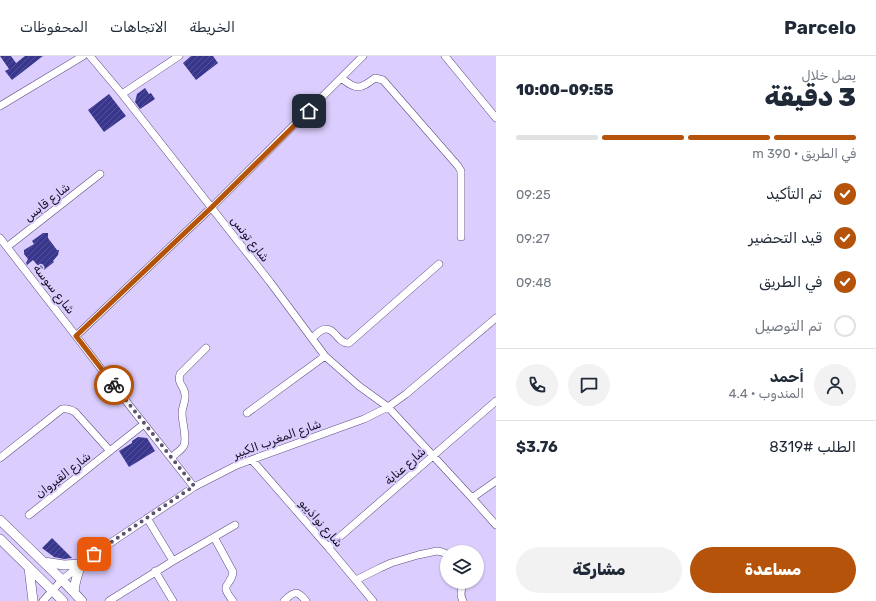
<!DOCTYPE html>
<html lang="ar">
<head>
<meta charset="utf-8">
<style>
	:root { --surface:#fff; --page:#f2f2f3; --text:#1f2937; --muted:#747a83; --line:#e0e1e3; --accent:#b45309 }
	body { margin:0; font-family:Rubik,"Noto Sans Arabic",sans-serif; background:var(--page); color:var(--text); direction:rtl; height:100vh; display:flex; flex-direction:column; font-size:15px; white-space:nowrap }
	* { box-sizing:border-box; margin:0 }
	p { font-size:13px; color:var(--muted) }
	.icon { flex:none; width:22px; height:22px; fill:none; stroke:currentColor; stroke-width:2; stroke-linecap:round; stroke-linejoin:round }
	.map { position:relative; flex:1; overflow:hidden; direction:ltr }
	.drawer { display:flex; flex-direction:column; background:var(--surface); width:380px }
	.drawer>* { flex:none }
	.buttons { position:absolute; left:440px; top:489px; display:grid; gap:8px }
	.buttons a { display:grid; place-items:center; width:44px; height:44px; border-radius:50%; background:var(--surface); box-shadow:0 1px 3px #0004; font-size:20px }
	.pin { position:absolute; display:grid; place-items:center; width:34px; height:34px; color:#fff; margin:-17px; border-radius:8px; box-shadow:0 2px 6px #0006 }
	.courier { position:absolute; display:grid; place-items:center; width:40px; height:40px; margin:-20px; border:3px solid #b45309; border-radius:50%; background:#fff; color:#222; box-shadow:0 1px 5px #0007 }
	.head em { font-style:normal; font-weight:800 }
	.head div { display:flex; flex-direction:column-reverse }
	.head { display:flex; align-items:center; justify-content:space-between; height:68px; padding:0 20px }
	h1 { font-size:26px; font-weight:800; line-height:30px }
	.bar { display:grid; grid-template-columns:repeat(4,1fr); gap:6px 4px; align-content:center; height:48px; padding:0 20px }
	.bar i { height:5px; border-radius:3px; background:var(--line) }
	.bar .active { background:var(--accent) }
	.bar p { grid-column:span 4 }
	.line { display:flex; align-items:center; gap:10px; padding:0 20px; border-top:1px solid var(--line) }
	.line div { flex:1 }
	.round { display:grid; place-items:center; flex:none; width:42px; height:42px; border-radius:21px; background:var(--page) }
	ol { padding:0 20px; list-style:none }
	li { display:flex; align-items:center; gap:12px; height:44px }
	li p { margin-inline-start:auto }
	li .icon { padding:4px; border-radius:50%; background:var(--accent); color:#fff; stroke-width:4 }
	li:last-child { color:var(--muted) }
	li i { width:22px; height:22px; border:2px solid var(--line); border-radius:50% }
	.action { display:flex; gap:8px; margin-top:auto; padding:8px 20px }
	.action a { flex:1; height:46px; border-radius:24px; background:var(--accent); color:#fff; font-size:16px; font-weight:800; line-height:46px; text-align:center }
	.action a+a { background:var(--page); color:var(--text) }
	header { display:flex; align-items:center; gap:24px; box-sizing:border-box; height:56px; padding:0 20px; background:var(--surface); border-bottom:1px solid var(--line) }
	header strong { font-size:19px }
	nav { display:flex; gap:22px; margin-inline-start:auto; font-size:14px }
	main { display:flex; flex:1; min-height:0 }
	.map>svg:first-child { display:block }
	.building { fill:url(#building-hatch) }
	.lines { fill:none; stroke-linecap:round; stroke-linejoin:round }
	.minor-casing { stroke:#5e4c80; stroke-width:8 }
	.major-casing { stroke:#5e4c80; stroke-width:10 }
	.minor { stroke:#fff; stroke-width:7 }
	.major { stroke:#fff; stroke-width:9 }
	.done { stroke:#5c5271; stroke-width:4; stroke-dasharray:0 7.2 }
	.route { stroke:#b45309; stroke-width:5 }
	.labels { text-anchor:middle; dominant-baseline:central; stroke-width:4; stroke-linejoin:round; paint-order:stroke }
	.street-label { font-size:12px; fill:#171025; stroke:#dbcdfd }
</style>
</head>
<body>
<header>
<strong>Parcelo</strong>
<nav><a>الخريطة</a><a>الاتجاهات</a><a>المحفوظات</a></nav>
</header>
<main>
<section class="drawer">
<div class="head"><div><h1>3 دقيقة</h1><p>يصل خلال</p></div><em>09:55–10:00</em></div>
<div class="bar"><i class="active"></i><i class="active"></i><i class="active"></i><i></i><p>في الطريق · 390 m</p></div>
<ol>
<li><svg class="icon" aria-label="check" viewBox="0 0 24 24"><path d="M5 12l5 5 9-10"/></svg>تم التأكيد<p>09:25</p></li>
<li><svg class="icon" aria-label="check" viewBox="0 0 24 24"><path d="M5 12l5 5 9-10"/></svg>قيد التحضير<p>09:27</p></li>
<li><svg class="icon" aria-label="check" viewBox="0 0 24 24"><path d="M5 12l5 5 9-10"/></svg>في الطريق<p>09:48</p></li>
<li><i></i>تم التوصيل</li>
</ol>
<div class="line" style="height:72px"><a class="round"><svg class="icon" aria-label="person" viewBox="0 0 24 24"><circle cx="12" cy="8" r="4"/><path d="M4 21q1-7 8-7t8 7"/></svg></a><div><b>أحمد</b><p>المندوب · 4.4</p></div><a class="round"><svg class="icon" aria-label="chat" viewBox="0 0 24 24"><path d="M4 5h16v11H9l-5 4z"/></svg></a><a class="round"><svg class="icon" aria-label="phone" viewBox="0 0 24 24"><path d="M5 4h4l2 5-3 2q2 4 5 5l2-3 5 2v4C11 20 4 13 5 4z"/></svg></a></div>
<div class="line" style="height:52px"><div>الطلب #8319</div><b>$3.76</b></div>
<div class="action"><a>مساعدة</a><a>مشاركة</a></div>
</section>
<div class="map">
<svg width="496" height="545" viewBox="0 0 496 545">
	<defs>
		<pattern id="building-hatch" width="6" height="6" patternUnits="userSpaceOnUse"><rect width="6" height="6" fill="#39378d"/><path d="M-1 1l2-2M0 6l6-6M5 7l2-2" fill="none" stroke="#535197"/></pattern>
	</defs>
	<rect width="100%" height="100%" fill="#dbcdfd"/>
	<!-- building -->
	<path class="building" d="M0,0H11L16,7L25,0H43L12,24L5,15L9,13Z
		M191,0H213L218,7L196,24L183,7Z
		M145,32L149,38L151,37L155,43L140,53L135,46L137,38Z
		M109,38L126,60L104,76L88,54Z
		M43,177H48V182L57,194H59L58,199L53,205L54,206L44,214L40,210L39,211L33,204L27,209L26,207L28,203L24,198V194L34,188L32,185Z
		M138,381L147,382L155,395L129,411L119,395L132,387V385Z
		M52,482L72,502L64,503L54,501L42,492Z"/>
	<g class="lines">
		<defs>
			<path id="minor" d="M90,0L122,38L270,226L325,300L359,330L388,351L472,442L496,469
				M445,0L496,62
				M341,22C357,34 359,34 375,22L383,24L458,110L461,115V181
				M122,38L179,0
				M0,50L83,0
				M0,182L76,280L118,335L194,431
				M7,191L100,118
				M76,280L211,152L363,0
				M312,282C315,280 318,276 322,274C334,268 338,289 349,287L439,208
				M247,357L325,300
				M0,402L62,353C67,352 70,353 75,356L110,395
				M171,402C175,398 180,395 183,391C188,385 182,366 182,357C182,351 186,345 185,339C185,330 177,329 180,318L206,292
				M252,404L328,491L373,545
				M472,442L496,425
				M29,459L144,368
				M147,462L173,505
				M214,481L233,516C231,532 218,526 233,545
				M328,491L496,345
				M155,515L173,545
				M356,524L380,512L391,507L418,499L437,495L442,496L447,498
				M43,545L62,524L94,498L194,431L237,409L364,363L388,351L406,338L496,262
				M109,545L173,505L235,469
				M284,545C294,535 297,534 306,545
				M463,545C459,538 462,533 463,526"/>
			<path id="major" d="M0,464L62,524L82,545
				M0,483L63,545
				M44,506L64,509L82,508
				M29,512L33,545
				M74,536C75,526 77,517 82,508"/>
		</defs>
		<!-- minor casing -->
		<use href="#minor" class="minor-casing"/>
		<!-- major casing -->
		<use href="#major" class="major-casing"/>
		<!-- minor -->
		<use href="#minor" class="minor"/>
		<!-- major -->
		<use href="#major" class="major"/>
	</g>
	<g class="lines">
		<!-- done -->
		<path class="done" d="M94,498L170,446L194,430L114,329"/>
		<!-- route -->
		<path class="route" d="M114,329L76,280L211,152L309,55"/>
	</g>
	<g class="labels">
		<!-- street labels -->
		<g class="street-label">
			<text transform="translate(47 146) rotate(-38)">شارع قابس</text>
			<text transform="translate(250 183) rotate(52)">شارع تونس</text>
			<text transform="translate(54 233) rotate(52)">شارع سوسة</text>
			<text transform="translate(277 383) rotate(-20)">شارع المغرب الكبير</text>
			<text transform="translate(405 410) rotate(-41)">شارع عنابة</text>
			<text transform="translate(63 419) rotate(-38)">شارع القيروان</text>
			<text transform="translate(321 467) rotate(49)">شارع نواذيبو</text>
		</g>
	</g>
</svg>
<div class="buttons">
<a><svg class="icon" aria-label="layers" viewBox="0 0 24 24"><path d="M12 4l9 5-9 5-9-5zM3 14l9 5 9-5"/></svg></a>
</div>
<div class="pin" style="left:94px;top:498px;background:#ea580c"><svg class="icon" aria-label="bag" viewBox="0 0 24 24"><path d="M5 8h14l-1 12H6zM9 8a3 3 0 0 1 6 0"/></svg></div>
<div class="pin" style="left:309px;top:55px;background:#1f2937"><svg class="icon" aria-label="home" viewBox="0 0 24 24"><path d="M3 11l9-7 9 7M6 9v11h12V9"/></svg></div>
<div class="courier" style="left:114px;top:329px"><svg class="icon" aria-label="bike" viewBox="0 0 24 24"><circle cx="6" cy="16" r="4"/><circle cx="18" cy="16" r="4"/><path d="M6 16l4-8h5l3 8M10 8l3 8H6M13 5h3"/></svg></div>
</div>
</main>
</body>
</html>
